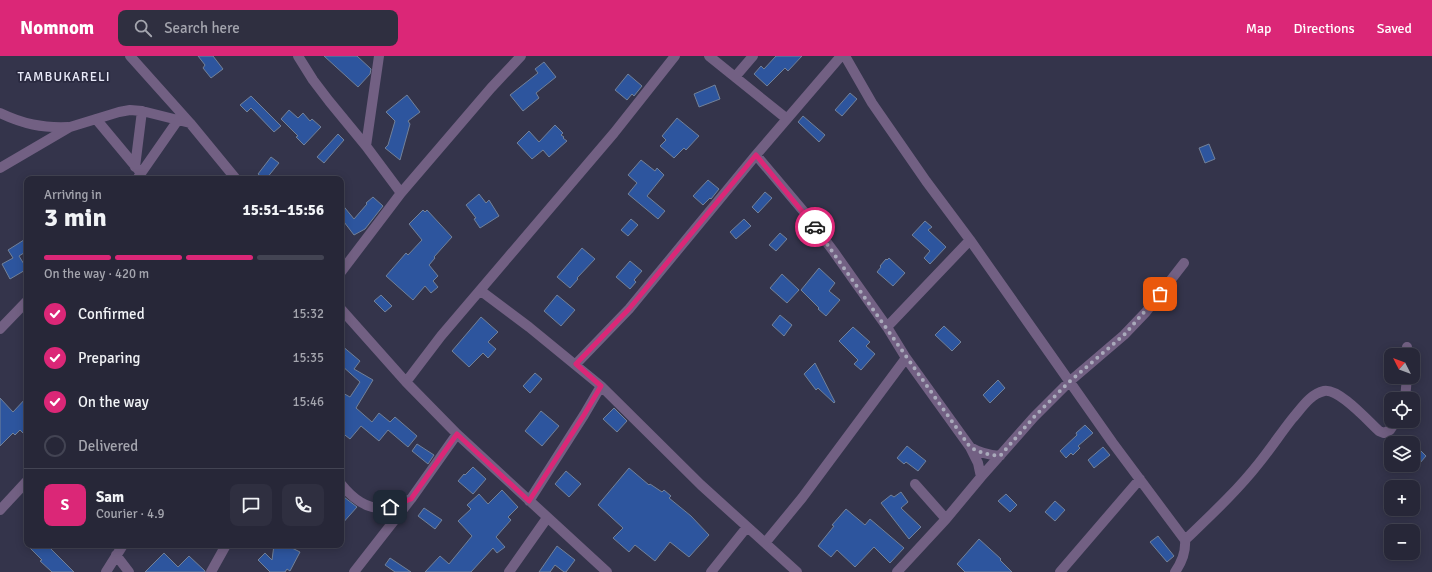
<!DOCTYPE html>
<html lang="en">
<head>
<meta charset="utf-8">
<style>
	:root { --surface:#272738; --page:#2f2f40; --text:#f1f3f6; --muted:#a4a5ae; --line:#434453; --accent:#db2777 }
	body { margin:0; font-family:Signika,sans-serif; background:var(--page); color:var(--text); height:100vh; display:flex; flex-direction:column; font-size:15px; white-space:nowrap }
	* { box-sizing:border-box; margin:0 }
	p { font-size:13px; color:var(--muted) }
	.icon { flex:none; width:22px; height:22px; fill:none; stroke:currentColor; stroke-width:2; stroke-linecap:round; stroke-linejoin:round }
	.map { position:relative; flex:1; overflow:hidden }
	.panel { position:absolute; left:24px; top:120px; width:320px; height:372px; display:flex; flex-direction:column; background:var(--surface); border-radius:8px; box-shadow:0 2px 10px #0003,0 0 0 1px var(--line) }
	.panel>* { flex:none }
	.needle { width:26px; rotate:312deg }
	.tools { position:absolute; left:1384px; top:292px; display:grid; gap:8px }
	.tools a { display:grid; place-items:center; width:36px; height:36px; border-radius:8px; background:var(--surface); box-shadow:0 2px 10px #0003,0 0 0 1px var(--line); font-size:20px }
	.pin { position:absolute; display:grid; place-items:center; width:34px; height:34px; color:#fff; margin:-17px; border-radius:8px; box-shadow:0 2px 6px #0006 }
	.courier { position:absolute; display:grid; place-items:center; width:40px; height:40px; margin:-20px; border:3px solid #db2777; border-radius:50%; background:#fff; color:#222; box-shadow:0 1px 5px #0007 }
	.overview em { font-style:normal; font-weight:700 }
	.overview div { display:flex; flex-direction:column-reverse }
	.overview { display:flex; align-items:center; justify-content:space-between; height:68px; padding:0 20px }
	h1 { font-size:26px; font-weight:700; line-height:30px }
	.bar { display:grid; grid-template-columns:repeat(4,1fr); gap:6px 4px; align-content:center; height:48px; padding:0 20px }
	.bar i { height:5px; border-radius:3px; background:var(--line) }
	.bar .selected { background:var(--accent) }
	.bar p { grid-column:span 4 }
	.line { display:flex; align-items:center; gap:10px; padding:0 20px; border-top:1px solid var(--line) }
	.line div { flex:1 }
	.round { display:grid; place-items:center; flex:none; width:42px; height:42px; border-radius:8px; background:var(--page) }
	ol { padding:0 20px; list-style:none }
	li { display:flex; align-items:center; gap:12px; height:44px }
	li p { margin-inline-start:auto }
	li .icon { padding:4px; border-radius:50%; background:var(--accent); color:#fff; stroke-width:4 }
	li:last-child { color:var(--muted) }
	li i { width:22px; height:22px; border:2px solid var(--line); border-radius:50% }
	header { display:flex; align-items:center; gap:24px; box-sizing:border-box; height:56px; padding:0 20px; background:var(--accent); color:#fff }
	header strong { font-size:19px }
	nav { display:flex; gap:22px; margin-inline-start:auto; font-size:14px }
	.search { width:280px; height:36px; background:var(--page); display:flex; align-items:center; gap:10px; box-sizing:border-box; padding:0 14px; border-radius:8px; color:var(--muted); font-size:15px }
	.map>svg:first-child { display:block }
	.building { fill:#2d559e; stroke:#728199 }
	.lines { fill:none; stroke-linecap:round; stroke-linejoin:round }
	.street { stroke:#726083; stroke-width:10 }
	.done { stroke:#a9aabb; stroke-width:4; stroke-dasharray:0 7.2 }
	.route { stroke:#db2777; stroke-width:5 }
	.labels { text-anchor:middle; dominant-baseline:central; stroke-width:3.5; stroke-linejoin:round; paint-order:stroke }
	.quarter-label { font-size:13px; letter-spacing:1px; fill:#e8e9f8; stroke:#2a2a40 }
</style>
</head>
<body>
<header>
<strong>Nomnom</strong>
<div class="search"><svg class="icon" aria-label="search" viewBox="0 0 24 24"><circle cx="10" cy="10" r="6"/><path d="M15 15l6 6"/></svg>Search here</div>
<nav><a>Map</a><a>Directions</a><a>Saved</a></nav>
</header>
<div class="map">
<svg width="1432" height="516" viewBox="0 0 1432 516">
	<rect width="100%" height="100%" fill="#34344b"/>
	<!-- building -->
	<path class="building" d="M198,0H213L223,13L211,22L203,12L205,9Z
		M324,0H357L371,13L370,18L358,31Z
		M776,0H802L788,15L785,12L767,30L754,18L761,10L764,13Z
		M544,6L556,21L536,37L539,42L523,55L510,39L538,17L535,13Z
		M628,18L642,30L634,40L632,38L627,44L615,34Z
		M715,29L720,43L699,51L694,38Z
		M850,37L857,43L842,60L835,54Z
		M407,39L420,56L408,65L410,68L400,104L385,92L388,89L395,65L386,56Z
		M251,40L281,70L274,76L251,52L247,56L240,49Z
		M289,54L298,62L303,57L310,65L312,63L321,71L304,89L296,81L298,80L281,63Z
		M803,60L825,79L819,86L798,66Z
		M677,62L699,80L686,94L684,92L674,102L660,90L666,84L662,80Z
		M555,69L563,77L561,79L564,81L563,82L567,85L549,101L543,94L532,103L517,87L529,75L539,86Z
		M338,78L344,84L324,107L317,101Z
		M1209,88L1215,103L1205,107L1199,92Z
		M271,101L279,107L266,123H264L258,118Z
		M641,104L655,115L657,112L664,119L647,140L665,155L658,163L628,138L637,127L628,119Z
		M708,124L719,133L711,143L710,142L703,149L693,140Z
		M765,136L772,142L758,157L752,151Z
		M479,138L486,147L489,144L499,160L480,172L474,163L476,162L466,149Z
		M373,141L383,150L365,173L354,179L341,162V147L354,163L367,148L366,147Z
		M423,154L425,156L427,154L452,181L434,201L435,202L429,209L438,220L433,225L438,231L431,237L425,230L413,244L386,220L406,197L408,199L422,184L409,168Z
		M631,163L638,169L628,180L621,174Z
		M744,163L751,170L736,183L730,176Z
		M925,165L932,171L928,174L946,191L930,208L924,202L930,195L912,179Z
		M780,177L787,183L776,195L769,189Z
		M27,182V195L19,200L27,213L10,223L2,208L13,202L8,194Z
		M582,192L595,203L577,222L578,223L570,232L557,221Z
		M889,202L905,217L893,230L877,216L881,211L880,210L886,203L887,204Z
		M630,205L642,215L634,224L636,226L630,233L616,221Z
		M819,212L835,227L829,235L840,244L826,260L818,253L819,252L801,234Z
		M782,218L799,234L787,247L770,232Z
		M381,239L392,250L385,256L374,245Z
		M557,239L575,254L561,270L544,255Z
		M780,259L792,269L784,280L772,269Z
		M481,261L498,276L488,286L496,293L488,302L483,297L469,311L452,295Z
		M944,270L961,286L952,295L935,279Z
		M853,271L870,286L866,290L875,298L861,314L854,308L858,304L839,285Z
		M341,289L360,305L354,313L373,324L356,352L372,366L379,357L390,366L395,361L417,380L408,391L388,374L379,385L361,370L350,383L341,376V336L350,341L360,326L341,309Z
		M815,307L835,346L834,347L818,332L816,334L804,318Z
		M535,317L542,323L530,337L523,330Z
		M998,324L1005,332L990,347L983,339Z
		M27,341V381L20,374L15,379L13,377L0,390V342L13,356Z
		M614,352L627,365L617,376L603,363Z
		M541,355L559,370L542,390L525,375Z
		M1085,369L1093,377L1078,390L1080,392L1073,399L1071,397L1066,402L1060,395L1077,379L1076,377Z
		M417,388L434,399L428,408L412,395Z
		M907,390L926,405L918,415L906,406L904,408L897,402Z
		M1103,391L1110,399L1094,412L1088,404Z
		M1420,394L1426,400L1413,415V401Z
		M473,411L486,423L473,438L458,425L464,418L465,419Z
		M629,412L649,429L650,428L662,436L664,434L671,440L669,442L691,460L709,479L689,501L670,486L655,505L635,489L629,496L613,482L623,472L598,449Z
		M566,415L581,428L569,441L555,428Z
		M502,434L518,451L508,461L511,464L496,481L505,491L497,497L493,492L471,516H425L440,500L449,508L472,480L458,465L471,453L467,449L479,438L488,448Z
		M901,436L908,446L901,452L921,471L909,483L881,447L891,439L894,441Z
		M1006,438L1017,449L1010,456L998,445Z
		M344,441L357,451L341,469V444Z
		M1055,445L1065,454L1055,465L1045,456Z
		M424,452L442,464L435,473L418,460Z
		M846,453L865,469L870,463L904,492L890,507L874,491L855,511L837,494L831,501L818,490L834,470L832,469Z
		M1158,480L1174,500L1167,506L1150,486Z
		M979,483L1001,503L1000,504L1012,516H965L957,508Z
		M27,489H47L74,516H52L40,505L42,504Z
		M274,489H286L300,496L290,515L287,513L285,516H270L258,504L265,497L272,504Z
		M557,490L575,504L566,516H564L555,509L550,516H539Z
		M164,497L178,511L189,500L205,515V516H145Z
		M390,502L411,516H395L385,509Z"/>
	<g class="lines">
		<!-- street -->
		<path class="street" d="M130,0L190,67L236,123
			M298,0L313,24L329,45L366,90L401,137
			M709,0L787,63
			M845,0L872,47L926,125L970,184L1112,386L1185,484C1186,496 1182,506 1175,516
			M735,21L753,0
			M0,57C23,68 42,72 68,71
			M96,63L141,117
			M366,90L379,0
			M756,99L805,157L834,196L887,271L906,302L970,391L978,407L981,421
			M135,111L142,55
			M0,112L70,71L119,56L130,54L142,55L190,67
			M137,123L178,64
			M341,216L401,137L491,32L521,0
			M481,235L529,271L601,330L701,429L797,516
			M341,253L406,326L457,378L607,516
			M887,271L970,184
			M0,273L27,245
			M1407,291V299
			M576,308L629,253L756,99L841,0
			M406,326L441,280L614,77L675,0
			M1405,343L1407,321
			M970,391C980,397 989,399 1000,400
			M341,428C353,443 370,456 390,451C398,449 405,445 411,443
			M915,428L946,463
			M529,445L584,359L601,330
			M0,454L27,425
			M1185,484C1211,459 1237,435 1259,407C1271,392 1281,377 1292,363C1301,353 1310,338 1324,335C1339,332 1368,365 1379,375L1384,377L1390,374L1396,365
			M765,487L802,442L906,302
			M116,499L129,516
			M106,516L123,489
			M211,516L226,489
			M354,516L411,443L457,378
			M509,516L547,462
			M711,516L747,471
			M897,516L946,463L981,421L1034,361L1069,326L1124,279L1146,256L1184,207
			M1060,516L1140,423"/>
	</g>
	<g class="lines">
		<!-- done -->
		<path class="done" d="M815,171L970,391C980,397 989,399 1000,400L1034,361L1069,326L1124,279L1160,238"/>
		<!-- route -->
		<path class="route" d="M390,451L411,443L457,378L529,445L584,359L601,330L576,308L629,253L756,99L815,171"/>
	</g>
	<g class="labels">
		<!-- quarter labels -->
		<g class="quarter-label">
			<text x="64" y="21">TAMBUKARELI</text>
		</g>
	</g>
</svg>
<div class="tools">
<a><svg class="needle" viewBox="-14 -14 28 28"><path d="M0-13l5 13h-10z" fill="#e53935"/><path d="M0 13l5-13h-10z" fill="#a4a5ae"/></svg></a>
<a><svg class="icon" aria-label="locate" viewBox="0 0 24 24"><circle cx="12" cy="12" r="6"/><path d="M12 2v4M12 18v4M2 12h4M18 12h4"/></svg></a>
<a><svg class="icon" aria-label="layers" viewBox="0 0 24 24"><path d="M12 4l9 5-9 5-9-5zM3 14l9 5 9-5"/></svg></a>
<a>+</a>
<a>−</a>
</div>
<div class="pin" style="left:1160px;top:238px;background:#ea580c"><svg class="icon" aria-label="bag" viewBox="0 0 24 24"><path d="M5 8h14l-1 12H6zM9 8a3 3 0 0 1 6 0"/></svg></div>
<div class="pin" style="left:390px;top:451px;background:#1f2937"><svg class="icon" aria-label="home" viewBox="0 0 24 24"><path d="M3 11l9-7 9 7M6 9v11h12V9"/></svg></div>
<div class="courier" style="left:815px;top:171px"><svg class="icon" aria-label="car" viewBox="0 0 24 24"><path d="M5 17H2v-5l4-1 3-4h7l3 4 3 1v5h-3M9 17h6M6 11h13"/><circle cx="7" cy="17" r="2"/><circle cx="17" cy="17" r="2"/></svg></div>
<section class="panel">
<div class="overview"><div><h1>3 min</h1><p>Arriving in</p></div><em>15:51–15:56</em></div>
<div class="bar"><i class="selected"></i><i class="selected"></i><i class="selected"></i><i></i><p>On the way · 420 m</p></div>
<ol>
<li><svg class="icon" aria-label="check" viewBox="0 0 24 24"><path d="M5 12l5 5 9-10"/></svg>Confirmed<p>15:32</p></li>
<li><svg class="icon" aria-label="check" viewBox="0 0 24 24"><path d="M5 12l5 5 9-10"/></svg>Preparing<p>15:35</p></li>
<li><svg class="icon" aria-label="check" viewBox="0 0 24 24"><path d="M5 12l5 5 9-10"/></svg>On the way<p>15:46</p></li>
<li><i></i>Delivered</li>
</ol>
<div class="line" style="height:72px"><b class="round" style="background:var(--accent);color:#fff">S</b><div><b>Sam</b><p>Courier · 4.9</p></div><a class="round"><svg class="icon" aria-label="chat" viewBox="0 0 24 24"><path d="M4 5h16v11H9l-5 4z"/></svg></a><a class="round"><svg class="icon" aria-label="phone" viewBox="0 0 24 24"><path d="M5 4h4l2 5-3 2q2 4 5 5l2-3 5 2v4C11 20 4 13 5 4z"/></svg></a></div>
</section>
</div>
</body>
</html>
